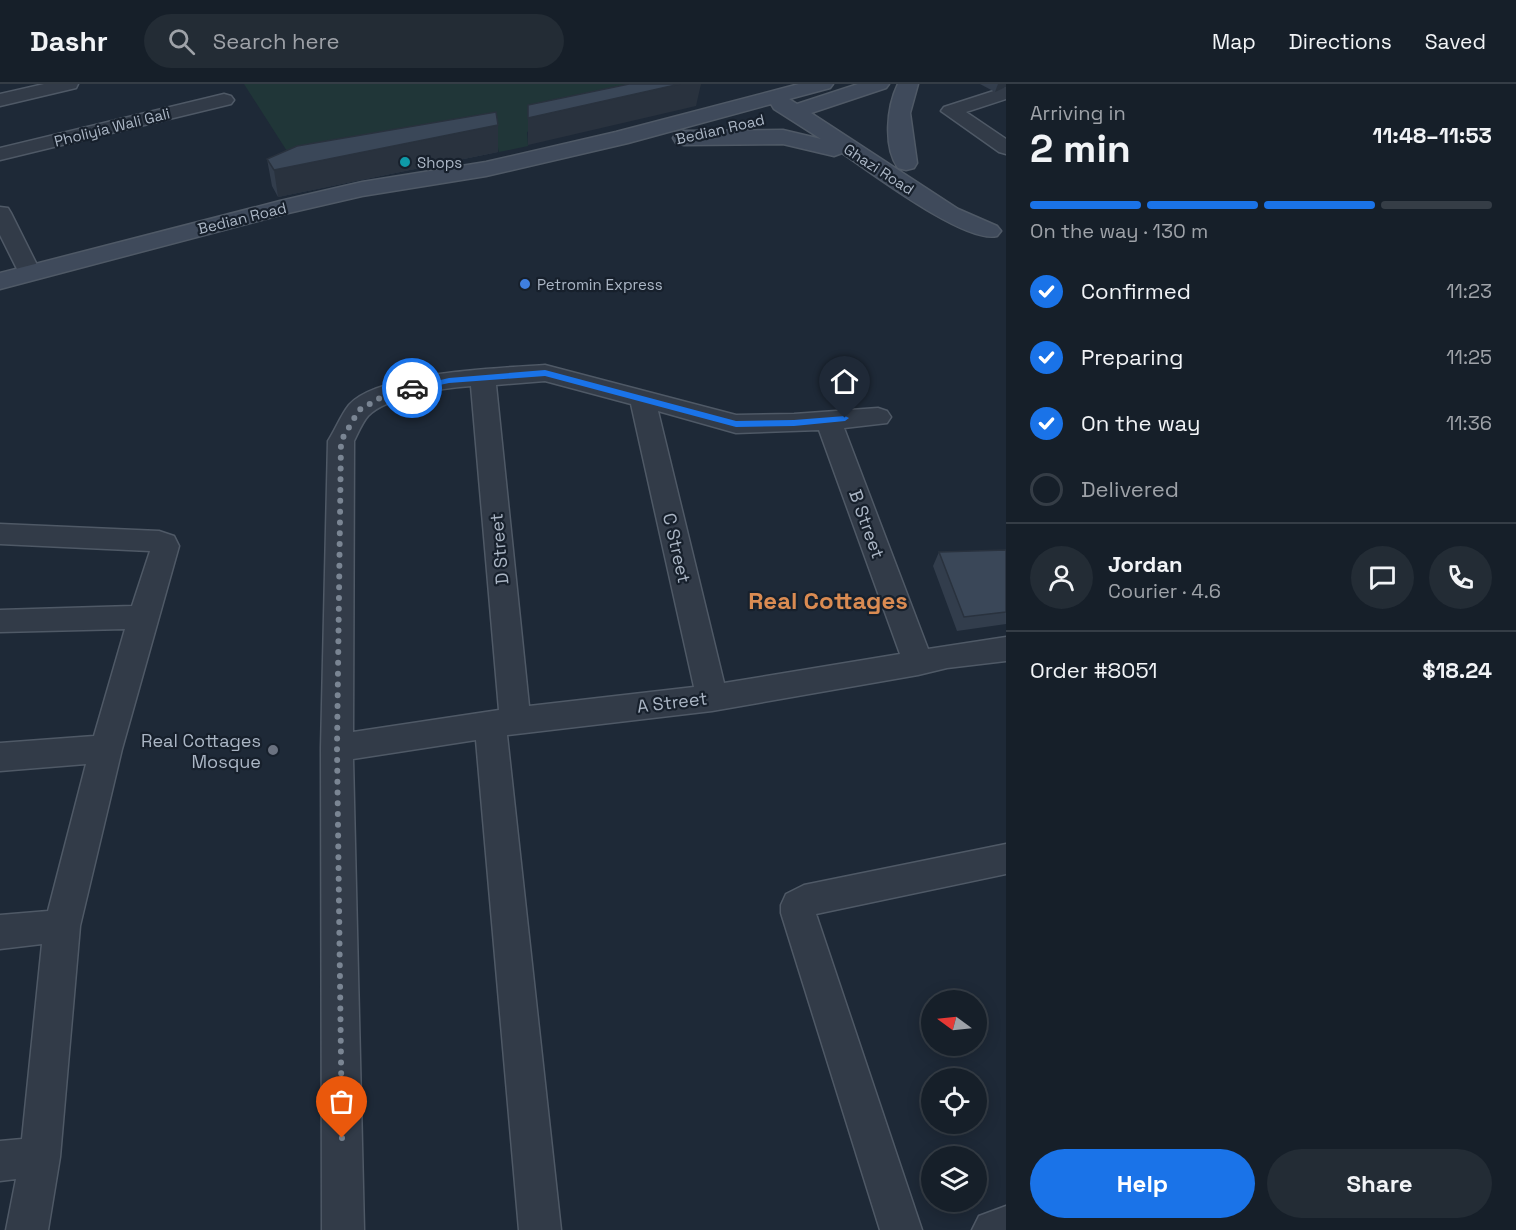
<!DOCTYPE html>
<html lang="en">
<head>
<meta charset="utf-8">
<style>
	:root { --surface:#161f29; --page:#232c35; --text:#f1f3f6; --muted:#9ea2a8; --line:#353d46; --accent:#1a73e8 }
	body { margin:0; font-family:"Space Grotesk",sans-serif; background:var(--page); color:var(--text); height:100vh; display:flex; flex-direction:column; font-size:22px; white-space:nowrap }
	* { box-sizing:border-box; margin:0 }
	p { font-size:20px; color:var(--muted) }
	.icon { flex:none; width:33px; height:33px; fill:none; stroke:currentColor; stroke-width:2; stroke-linecap:round; stroke-linejoin:round }
	.map { position:relative; flex:1; overflow:hidden }
	.side { display:flex; flex-direction:column; background:var(--surface); width:510px }
	.side>* { flex:none }
	.needle { width:39px; rotate:285deg }
	.controls { position:absolute; left:921px; top:906px; display:grid; gap:12px }
	.controls a { display:grid; place-items:center; width:66px; height:66px; border-radius:50%; background:var(--surface); box-shadow:0 3px 15px #0003,0 0 0 2px var(--line); font-size:30px }
	.pin { position:absolute; display:grid; place-items:center; width:51px; height:51px; color:#fff; margin:-62px -26px; border-radius:50% 50% 50% 0; rotate:-45deg; box-shadow:0 0 6px #0007 }
	.pin .icon { rotate:45deg }
	.courier { position:absolute; display:grid; place-items:center; width:60px; height:60px; margin:-30px; border:4px solid #1a73e8; border-radius:50%; background:#fff; color:#222; box-shadow:0 2px 8px #0007 }
	.overview em { font-style:normal; font-weight:800 }
	.overview div { display:flex; flex-direction:column-reverse }
	.overview { display:flex; align-items:center; justify-content:space-between; height:102px; padding:0 24px }
	h1 { font-size:39px; font-weight:800; line-height:45px }
	.bar { display:grid; grid-template-columns:repeat(4,1fr); gap:9px 6px; align-content:center; height:72px; padding:0 24px }
	.bar i { height:8px; border-radius:4px; background:var(--line) }
	.bar .selected { background:var(--accent) }
	.bar p { grid-column:span 4 }
	.line { display:flex; align-items:center; gap:15px; padding:0 24px; border-top:2px solid var(--line) }
	.line div { flex:1 }
	.round { display:grid; place-items:center; flex:none; width:63px; height:63px; border-radius:32px; background:var(--page) }
	ol { padding:0 24px; list-style:none }
	li { display:flex; align-items:center; gap:18px; height:66px }
	li p { margin-inline-start:auto }
	li .icon { padding:6px; border-radius:50%; background:var(--accent); color:#fff; stroke-width:4 }
	li:last-child { color:var(--muted) }
	li i { width:33px; height:33px; border:3px solid var(--line); border-radius:50% }
	.cta { display:flex; gap:12px; margin-top:auto; padding:12px 24px }
	.cta a { flex:1; height:69px; border-radius:36px; background:var(--accent); color:#fff; font-size:24px; font-weight:800; line-height:69px; text-align:center }
	.cta a+a { background:var(--page); color:var(--text) }
	header { display:flex; align-items:center; gap:36px; box-sizing:border-box; height:84px; padding:0 30px; background:var(--surface); border-bottom:2px solid var(--line) }
	header strong { font-size:28px }
	nav { display:flex; gap:33px; margin-inline-start:auto; font-size:21px }
	.search { width:420px; height:54px; background:var(--page); display:flex; align-items:center; gap:15px; box-sizing:border-box; padding:0 21px; border-radius:33px; color:var(--muted); font-size:22px }
	main { display:flex; flex:1; min-height:0 }
	.map>svg:first-child { display:block }
	.green { fill:#203638 }
	.lines { fill:none; stroke-linecap:round; stroke-linejoin:round }
	.minor-casing { stroke:#4f5966; stroke-width:3 }
	.secondary-casing { stroke:#4f5966; stroke-width:3 }
	.minor { fill:#323b48; fill-rule:evenodd }
	.secondary { fill:#3f4a5b; fill-rule:evenodd }
	.wall { fill:#323d4c }
	.shaded-wall { fill:#29323e }
	.building { fill:#3a4758; stroke:#29323e; stroke-width:1.5 }
	.route { fill:#1a73e8 }
	.done { stroke:#7a8593; stroke-width:6; stroke-dasharray:0 10.8 }
	.culture-dot { fill:#0f9aa8; stroke:#17202c; stroke-width:2 }
	.shop-dot { fill:#3f7fe0; stroke:#17202c; stroke-width:2 }
	.worship-dot { fill:#6b7280; stroke:#17202c; stroke-width:2 }
	.labels { text-anchor:middle; dominant-baseline:central; stroke-width:4.5; stroke-linejoin:round; paint-order:stroke }
	.far-street-label { font-size:15px; fill:#abb6c5; stroke:#17202c }
	.far-poi-label { font-size:15px; fill:#abb6c5; stroke:#17202c; text-anchor:start }
	.street-label { font-size:18px; fill:#abb6c5; stroke:#17202c }
	.poi-label { font-size:18px; fill:#abb6c5; stroke:#17202c; text-anchor:end }
	.district-label { font-size:24px; font-weight:bold; fill:#da8b52; stroke:#17202c }
</style>
</head>
<body>
<header>
<strong>Dashr</strong>
<div class="search"><svg class="icon" aria-label="search" viewBox="0 0 24 24"><circle cx="10" cy="10" r="6"/><path d="M15 15l6 6"/></svg>Search here</div>
<nav><a>Map</a><a>Directions</a><a>Saved</a></nav>
</header>
<main>
<div class="map">
<svg width="1006" height="1146" viewBox="0 0 1006 1146">
	<rect width="100%" height="100%" fill="#1e2937"/>
	<!-- green -->
	<path class="green" d="M244,0H675L527,48L528,62L499,68L496,55L301,89Z"/>
	<g class="lines">
		<defs>
			<path id="minor" d="M44,0H78L76,4L0,22V10Z
				M1006,3V15L966,28L1006,55V70L999,68L941,27L944,23Z
				M224,10L231,12L234,16L231,20L0,76V64Z
				M0,123L8,124L11,129L41,189L38,194L30,196L22,194L19,189L0,151Z
				M545,281L736,331L794,330L878,324L887,327L891,333L887,339L844,344L928,565L1006,553V577L947,584L918,591L712,627L507,651L561,1146H519L476,656L353,675L364,1146H322L321,664L328,357C335,346 341,331 349,321C378,288 501,284 545,281ZM545,297L631,320L694,603L529,622L496,301ZM471,302L499,626L353,648L354,357C358,349 362,339 368,332C387,312 444,304 471,302ZM658,327L736,349L819,346L900,570L724,599Z
				M0,440L159,447L174,452L179,462L122,665L80,842L60,1073L48,1146H6L16,1095L0,1097V1057L22,1055L42,860L0,865V831L48,827L86,680L0,687V659L94,652L125,545L0,548V526L132,522L150,467L0,460Z
				M1006,760V790L816,830L922,1146H880L781,829V821L786,810L804,801Z
				M1006,1122V1146H972L979,1132Z"/>
			<path id="secondary" d="M799,0H833L830,4L789,15L797,20L858,0H889L886,4L811,29L958,125L997,142L1001,147L997,152C965,160 872,89 842,69L834,72L783,60L684,61L676,59L673,54L676,49L684,47L783,46L821,55L774,25L771,20L628,59L486,92L362,112L284,130L0,205V189L280,117L362,98L486,78L616,48Z
				M898,0H918L910,29L917,79L914,84L906,86L898,84C883,63 887,22 898,0Z"/>
		</defs>
		<!-- minor casing -->
		<use href="#minor" class="minor-casing"/>
		<!-- secondary casing -->
		<use href="#secondary" class="secondary-casing"/>
		<!-- minor -->
		<use href="#minor" class="minor"/>
		<!-- secondary -->
		<use href="#secondary" class="secondary"/>
	</g>
	<!-- wall -->
	<path class="wall" d="M980,0H1006L995,8Z
		M498,68L278,113L272,102L267,75Z
		M1006,466V540L957,547L933,482L939,468Z"/>
	<!-- shaded-wall -->
	<path class="shaded-wall" d="M680,0H701L696,22L528,61V34Z
		M998,0H1006V3L995,8Z
		M498,41V68L278,113L274,86Z"/>
	<!-- building -->
	<path class="building" d="M629,0H680L528,34V21Z
		M496,28L498,41L274,86L267,75L297,62Z
		M1006,466V528L964,533L939,468Z"/>
	<!-- route -->
	<path class="route" d="M545,286L736,337L794,336L845,332L849,334L845,337L794,342L736,343L545,292L449,299L412,307L407,304L449,294Z"/>
	<g class="lines">
		<!-- done -->
		<path class="done" d="M342,1054L337,664L341,357L359,326L389,309L412,304"/>
	</g>
	<!-- markers -->
	<circle class="culture-dot" cx="405" cy="78" r="6"/>
	<circle class="shop-dot" cx="525" cy="200" r="6"/>
	<circle class="worship-dot" cx="273" cy="666" r="6"/>
	<g class="labels">
		<!-- far-street labels -->
		<g class="far-street-label">
			<text transform="translate(112 43) rotate(-14)">Pholiyia Wali Gali</text>
			<text transform="translate(720 45) rotate(-13)">Bedian Road</text>
			<text transform="translate(879 85) rotate(33)">Ghazi Road</text>
			<text transform="translate(242 134) rotate(-14)">Bedian Road</text>
		</g>
		<!-- far-poi labels -->
		<g class="far-poi-label">
			<text x="417" y="78">Shops</text>
			<text x="537" y="200">Petromin Express</text>
		</g>
		<!-- street labels -->
		<g class="street-label">
			<text transform="translate(867 440) rotate(70)">B Street</text>
			<text transform="translate(677 464) rotate(77)">C Street</text>
			<text transform="translate(499 465) rotate(-95)">D Street</text>
			<text transform="translate(672 618) rotate(-7)">A Street</text>
		</g>
		<!-- poi labels -->
		<g class="poi-label">
			<text x="261" y="656">Real Cottages<tspan x="261" dy="21">Mosque</tspan></text>
		</g>
		<!-- district labels -->
		<g class="district-label">
			<text x="828" y="516">Real Cottages</text>
		</g>
	</g>
</svg>
<div class="controls">
<a><svg class="needle" viewBox="-14 -14 28 28"><path d="M0-13l5 13h-10z" fill="#e53935"/><path d="M0 13l5-13h-10z" fill="#9ea2a8"/></svg></a>
<a><svg class="icon" aria-label="locate" viewBox="0 0 24 24"><circle cx="12" cy="12" r="6"/><path d="M12 2v4M12 18v4M2 12h4M18 12h4"/></svg></a>
<a><svg class="icon" aria-label="layers" viewBox="0 0 24 24"><path d="M12 4l9 5-9 5-9-5zM3 14l9 5 9-5"/></svg></a>
</div>
<div class="pin" style="left:342px;top:1054px;background:#ea580c"><svg class="icon" aria-label="bag" viewBox="0 0 24 24"><path d="M5 8h14l-1 12H6zM9 8a3 3 0 0 1 6 0"/></svg></div>
<div class="pin" style="left:845px;top:334px;background:#1f2937"><svg class="icon" aria-label="home" viewBox="0 0 24 24"><path d="M3 11l9-7 9 7M6 9v11h12V9"/></svg></div>
<div class="courier" style="left:412px;top:304px"><svg class="icon" aria-label="car" viewBox="0 0 24 24"><path d="M5 17H2v-5l4-1 3-4h7l3 4 3 1v5h-3M9 17h6M6 11h13"/><circle cx="7" cy="17" r="2"/><circle cx="17" cy="17" r="2"/></svg></div>
</div>
<section class="side">
<div class="overview"><div><h1>2 min</h1><p>Arriving in</p></div><em>11:48–11:53</em></div>
<div class="bar"><i class="selected"></i><i class="selected"></i><i class="selected"></i><i></i><p>On the way · 130 m</p></div>
<ol>
<li><svg class="icon" aria-label="check" viewBox="0 0 24 24"><path d="M5 12l5 5 9-10"/></svg>Confirmed<p>11:23</p></li>
<li><svg class="icon" aria-label="check" viewBox="0 0 24 24"><path d="M5 12l5 5 9-10"/></svg>Preparing<p>11:25</p></li>
<li><svg class="icon" aria-label="check" viewBox="0 0 24 24"><path d="M5 12l5 5 9-10"/></svg>On the way<p>11:36</p></li>
<li><i></i>Delivered</li>
</ol>
<div class="line" style="height:108px"><a class="round"><svg class="icon" aria-label="person" viewBox="0 0 24 24"><circle cx="12" cy="8" r="4"/><path d="M4 21q1-7 8-7t8 7"/></svg></a><div><b>Jordan</b><p>Courier · 4.6</p></div><a class="round"><svg class="icon" aria-label="chat" viewBox="0 0 24 24"><path d="M4 5h16v11H9l-5 4z"/></svg></a><a class="round"><svg class="icon" aria-label="phone" viewBox="0 0 24 24"><path d="M5 4h4l2 5-3 2q2 4 5 5l2-3 5 2v4C11 20 4 13 5 4z"/></svg></a></div>
<div class="line" style="height:78px"><div>Order #8051</div><b>$18.24</b></div>
<div class="cta"><a>Help</a><a>Share</a></div>
</section>
</main>
</body>
</html>
